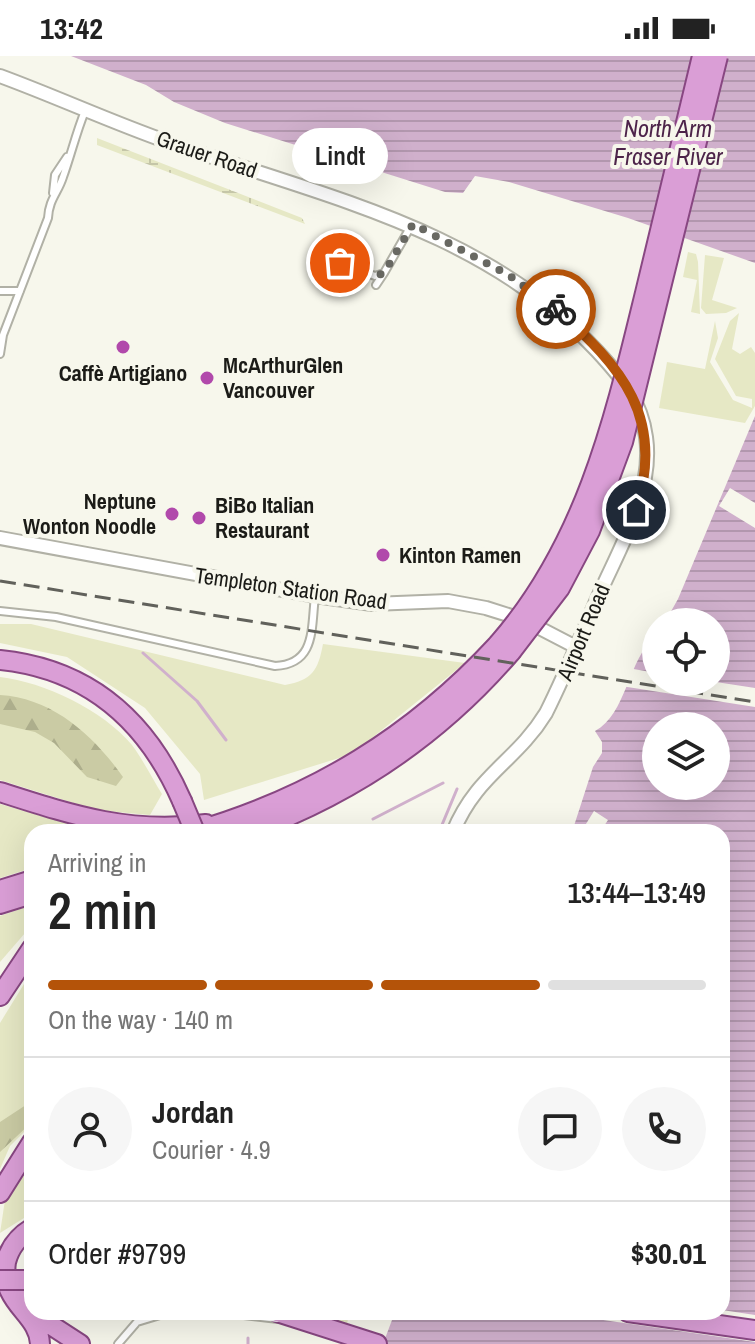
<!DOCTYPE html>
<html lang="en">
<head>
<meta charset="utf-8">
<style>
	:root { --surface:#fff; --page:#f6f6f6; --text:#222; --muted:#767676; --line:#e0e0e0; --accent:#b45309 }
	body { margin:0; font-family:"Archivo Narrow",sans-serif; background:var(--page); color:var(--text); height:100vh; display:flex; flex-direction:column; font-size:30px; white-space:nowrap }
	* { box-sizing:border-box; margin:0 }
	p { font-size:26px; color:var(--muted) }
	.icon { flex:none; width:44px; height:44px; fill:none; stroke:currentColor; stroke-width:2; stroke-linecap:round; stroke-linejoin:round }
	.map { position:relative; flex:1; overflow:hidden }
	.sheet { position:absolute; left:24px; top:768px; width:706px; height:496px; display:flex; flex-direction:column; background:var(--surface); border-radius:24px; box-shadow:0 8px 32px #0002 }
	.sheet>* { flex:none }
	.controls { position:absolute; left:642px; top:552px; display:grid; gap:16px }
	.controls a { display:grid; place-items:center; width:88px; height:88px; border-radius:50%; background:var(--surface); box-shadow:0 8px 32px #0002; font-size:40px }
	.pin { position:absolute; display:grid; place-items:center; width:68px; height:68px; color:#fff; margin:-34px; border:4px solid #fff; border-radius:50%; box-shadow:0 2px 8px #0007 }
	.courier { position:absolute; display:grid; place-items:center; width:80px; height:80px; margin:-40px; border:6px solid #b45309; border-radius:50%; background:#fff; color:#222; box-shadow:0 2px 10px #0007 }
	.bubble { position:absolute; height:56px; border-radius:28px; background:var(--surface); box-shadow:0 8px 32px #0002; font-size:26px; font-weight:600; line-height:56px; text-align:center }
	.summary em { font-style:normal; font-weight:600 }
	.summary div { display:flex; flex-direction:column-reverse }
	.summary { display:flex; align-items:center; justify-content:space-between; height:136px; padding:0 24px }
	h1 { font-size:52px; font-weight:600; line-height:60px }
	.bar { display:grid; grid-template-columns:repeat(4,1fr); gap:12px 8px; align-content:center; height:96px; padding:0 24px }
	.bar i { height:10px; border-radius:6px; background:var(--line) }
	.bar .active { background:var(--accent) }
	.bar p { grid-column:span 4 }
	.line { display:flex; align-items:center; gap:20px; padding:0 24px; border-top:2px solid var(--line) }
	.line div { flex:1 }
	.round { display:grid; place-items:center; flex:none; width:84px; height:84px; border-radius:42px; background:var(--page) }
	.status { display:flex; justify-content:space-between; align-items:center; height:56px; padding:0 40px; background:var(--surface); direction:ltr }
	.status svg { height:22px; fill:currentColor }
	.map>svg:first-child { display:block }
	.grass { fill:#e6e8c5 }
	.forest { fill:url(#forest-firs) }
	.wetland { fill:url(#wetland-marsh) }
	.water { fill:url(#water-rules); fill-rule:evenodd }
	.pier { fill:#f7f7ec }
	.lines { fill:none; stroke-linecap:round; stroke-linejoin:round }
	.stream { stroke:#d0b0cc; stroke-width:3 }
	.service-casing { stroke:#b1b1a6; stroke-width:10 }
	.minor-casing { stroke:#b1b1a6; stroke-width:16 }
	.primary-casing { stroke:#884782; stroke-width:22 }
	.service { stroke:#fff; stroke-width:6 }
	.minor { stroke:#fff; stroke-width:12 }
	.primary { stroke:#da9ed6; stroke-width:18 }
	.rail { stroke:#61615b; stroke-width:3; stroke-dasharray:16 8; stroke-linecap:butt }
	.primary-bridge-casing { stroke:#884782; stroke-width:22; stroke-linecap:butt }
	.primary-bridge { stroke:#da9ed6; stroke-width:18 }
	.done { stroke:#686862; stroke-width:8; stroke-dasharray:0 14.4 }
	.route { stroke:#b45309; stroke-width:10 }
	.poi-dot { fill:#b149ab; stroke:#f7f7ec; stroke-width:3 }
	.labels { text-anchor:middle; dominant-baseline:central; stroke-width:8; stroke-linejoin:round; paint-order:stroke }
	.street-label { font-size:22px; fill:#1b1b17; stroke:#f7f7ec }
	.poi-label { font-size:22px; font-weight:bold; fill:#1b1b17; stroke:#f7f7ec; text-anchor:start }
	.water-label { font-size:24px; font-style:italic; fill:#4d244a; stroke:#f7f7ec }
</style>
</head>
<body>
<div class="status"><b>13:42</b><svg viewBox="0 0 49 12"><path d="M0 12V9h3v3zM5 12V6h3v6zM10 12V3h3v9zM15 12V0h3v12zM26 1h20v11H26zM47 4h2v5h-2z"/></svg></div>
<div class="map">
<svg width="755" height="1288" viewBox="0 0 755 1288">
	<defs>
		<pattern id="forest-firs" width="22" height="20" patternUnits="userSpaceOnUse" patternTransform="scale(2)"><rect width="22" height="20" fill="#cacba4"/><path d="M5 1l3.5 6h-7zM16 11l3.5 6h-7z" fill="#adae8c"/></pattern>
		<pattern id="wetland-marsh" width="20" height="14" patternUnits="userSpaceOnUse" patternTransform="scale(2)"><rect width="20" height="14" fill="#e6e8c5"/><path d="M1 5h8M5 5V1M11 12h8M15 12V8" fill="none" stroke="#c5c6a8"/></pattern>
		<pattern id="water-rules" width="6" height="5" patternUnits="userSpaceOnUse" patternTransform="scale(2)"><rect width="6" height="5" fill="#d0b0cc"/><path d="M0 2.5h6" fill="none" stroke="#b297ae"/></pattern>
	</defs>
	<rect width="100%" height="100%" fill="#f7f7ec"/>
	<!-- grass -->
	<path class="grass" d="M688,196L696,198L698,206L700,258L691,256L697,224L683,221Z
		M705,199L724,202L712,244L737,252L726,257L706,258L701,252Z
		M739,257L732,293L740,298L751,291L755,297V350L745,367L659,352L667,306L705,313L715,265L718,282L710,306L733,344L752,352V343L736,340L715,303L730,265Z
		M0,568H31L285,629C312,624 318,615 323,588L465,607L352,698L204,744L200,718L145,652L67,601L0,587Z
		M0,621C44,626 103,654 132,689C143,704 152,722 162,738L150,759L96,754L0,724Z
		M0,748L97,776H32V812L0,822Z
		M32,849V869L0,906V860Z
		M32,915V1068L10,1090L0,1113V967Z
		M32,1100V1157L0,1177L5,1144Z
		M308,1256H349L347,1269Z"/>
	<!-- forest -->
	<path class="forest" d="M0,639C53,642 94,680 123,721L116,730L87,721L54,687L35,676L0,668Z
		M32,1045V1066L0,1096V1066Z"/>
	<!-- wetland -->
	<path class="wetland" d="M97,82L302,162L305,168L97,89Z"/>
	<!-- water -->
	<path class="water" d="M71,0H755V207L628,162L509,126L475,120L463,137L445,136L225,67L174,46L146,29Z
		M755,360V1288H383L395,1256H722V776H572L593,711L602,697V686L595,675C627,658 627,605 656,579V626H716V566H665L678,543ZM656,670H716V730H656Z"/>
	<!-- pier -->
	<path class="pier" d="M730,432L755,447V472L719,450Z
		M628,612L656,617V626H716L755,632V651L621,630Z
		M594,755L608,764L600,776H581Z
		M722,1254L755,1259V1286L548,1256Z"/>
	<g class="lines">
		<!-- stream -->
		<path class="stream" d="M143,597L197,645L226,684
			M373,763L443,727
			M439,776L457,733
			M248,1288V1282"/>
		<defs>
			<path id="service" d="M53,137L55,119L67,101
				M340,207L375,220L384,217L411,170
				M376,229L384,217
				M0,235H20
				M0,298L3,279L48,162C49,143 58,137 63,121C71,99 76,77 85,55
				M0,555L56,561L275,610C316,608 311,573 315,540
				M218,1256L278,1263
				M118,1288L137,1266L170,1256"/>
			<path id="minor" d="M0,20C57,41 111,66 168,86C320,140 483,172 597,295C622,322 641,344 646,381C654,436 619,493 598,541C581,580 565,619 546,657C516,706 477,718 453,776
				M0,482L315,540L372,548L448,545L486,552L524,564L576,591"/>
			<path id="primary" d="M0,604C89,613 147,665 182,745
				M0,736C72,759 128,778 206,768
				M193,776C314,741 413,680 498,588
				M249,776C353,738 439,680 511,596
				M0,834L32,824
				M0,848L32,838
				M0,940L32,892
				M0,1137L32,1086
				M32,1172C19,1180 10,1190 6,1206C0,1248 39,1257 40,1288
				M29,1236H32
				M26,1253L80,1288
				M277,1256L377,1288
				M628,1256L755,1274"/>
		</defs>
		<!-- service casing -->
		<use href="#service" class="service-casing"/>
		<!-- minor casing -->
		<use href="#minor" class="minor-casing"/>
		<!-- primary casing -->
		<use href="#primary" class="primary-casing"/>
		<!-- service -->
		<use href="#service" class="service"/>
		<!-- minor -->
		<use href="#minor" class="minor"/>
		<!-- primary -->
		<use href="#primary" class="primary"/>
		<!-- rail -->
		<path class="rail" d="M0,525L755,646"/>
		<defs>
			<path id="primary-bridge" d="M498,588C586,487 614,364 645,237C664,158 683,79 702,0
				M511,596L560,532L590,475L623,386L718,0
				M182,745L195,776
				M0,1224H29"/>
		</defs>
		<!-- primary-bridge casing -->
		<use href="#primary-bridge" class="primary-bridge-casing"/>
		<!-- primary-bridge -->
		<use href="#primary-bridge" class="primary-bridge"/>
	</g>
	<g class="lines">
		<!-- done -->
		<path class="done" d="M340,207L375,220L384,217L413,168L507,218L556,253"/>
		<!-- route -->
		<path class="route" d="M556,253C622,311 666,362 636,454"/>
	</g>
	<!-- markers -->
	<g class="poi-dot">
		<circle cx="123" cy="291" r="8"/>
		<circle cx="207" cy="322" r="8"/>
		<circle cx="172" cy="458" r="8"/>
		<circle cx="199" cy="462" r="8"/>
		<circle cx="383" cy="499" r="8"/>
	</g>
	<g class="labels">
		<!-- street labels -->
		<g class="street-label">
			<text transform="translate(207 98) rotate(19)">Grauer Road</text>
			<text transform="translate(291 532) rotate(8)">Templeton Station Road</text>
			<text transform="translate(583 576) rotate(-67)">Airport Road</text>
		</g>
		<!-- poi labels -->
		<g class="poi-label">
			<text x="223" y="309">McArthurGlen<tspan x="223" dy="25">Vancouver</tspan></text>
			<text x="123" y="317" text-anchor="middle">Caffè Artigiano</text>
			<text x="156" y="445" text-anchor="end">Neptune<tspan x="156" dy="25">Wonton Noodle</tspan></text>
			<text x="215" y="449">BiBo Italian<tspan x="215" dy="25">Restaurant</tspan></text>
			<text x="399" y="499">Kinton Ramen</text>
		</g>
		<!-- water labels -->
		<g class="water-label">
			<text x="668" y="72">North Arm<tspan x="668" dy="28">Fraser River</tspan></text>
		</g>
	</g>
</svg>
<div class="controls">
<a><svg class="icon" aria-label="locate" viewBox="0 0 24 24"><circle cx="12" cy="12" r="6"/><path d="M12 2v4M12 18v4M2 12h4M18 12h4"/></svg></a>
<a><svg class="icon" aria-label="layers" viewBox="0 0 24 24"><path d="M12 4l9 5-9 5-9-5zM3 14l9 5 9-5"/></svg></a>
</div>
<div class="pin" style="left:340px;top:207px;background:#ea580c"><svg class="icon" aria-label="bag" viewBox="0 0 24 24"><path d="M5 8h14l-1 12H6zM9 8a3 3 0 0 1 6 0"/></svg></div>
<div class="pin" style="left:636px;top:454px;background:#1f2937"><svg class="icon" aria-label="home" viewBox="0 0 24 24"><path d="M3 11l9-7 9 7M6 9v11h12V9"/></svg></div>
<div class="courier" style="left:556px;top:253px"><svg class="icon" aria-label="bike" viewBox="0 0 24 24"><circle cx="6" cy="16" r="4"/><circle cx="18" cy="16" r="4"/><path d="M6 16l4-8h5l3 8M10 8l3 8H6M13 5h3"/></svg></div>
<div class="bubble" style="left:292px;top:72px;width:96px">Lindt</div>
<section class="sheet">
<div class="summary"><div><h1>2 min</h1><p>Arriving in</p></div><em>13:44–13:49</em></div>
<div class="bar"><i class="active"></i><i class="active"></i><i class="active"></i><i></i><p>On the way · 140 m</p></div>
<div class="line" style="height:144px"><a class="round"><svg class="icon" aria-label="person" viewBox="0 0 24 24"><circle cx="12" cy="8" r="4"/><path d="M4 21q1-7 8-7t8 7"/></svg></a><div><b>Jordan</b><p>Courier · 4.9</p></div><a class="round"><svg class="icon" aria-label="chat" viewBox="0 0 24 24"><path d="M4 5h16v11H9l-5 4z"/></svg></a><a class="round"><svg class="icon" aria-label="phone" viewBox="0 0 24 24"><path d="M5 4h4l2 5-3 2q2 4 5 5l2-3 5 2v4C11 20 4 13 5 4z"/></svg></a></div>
<div class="line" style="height:104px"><div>Order #9799</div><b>$30.01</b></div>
</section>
</div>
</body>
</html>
